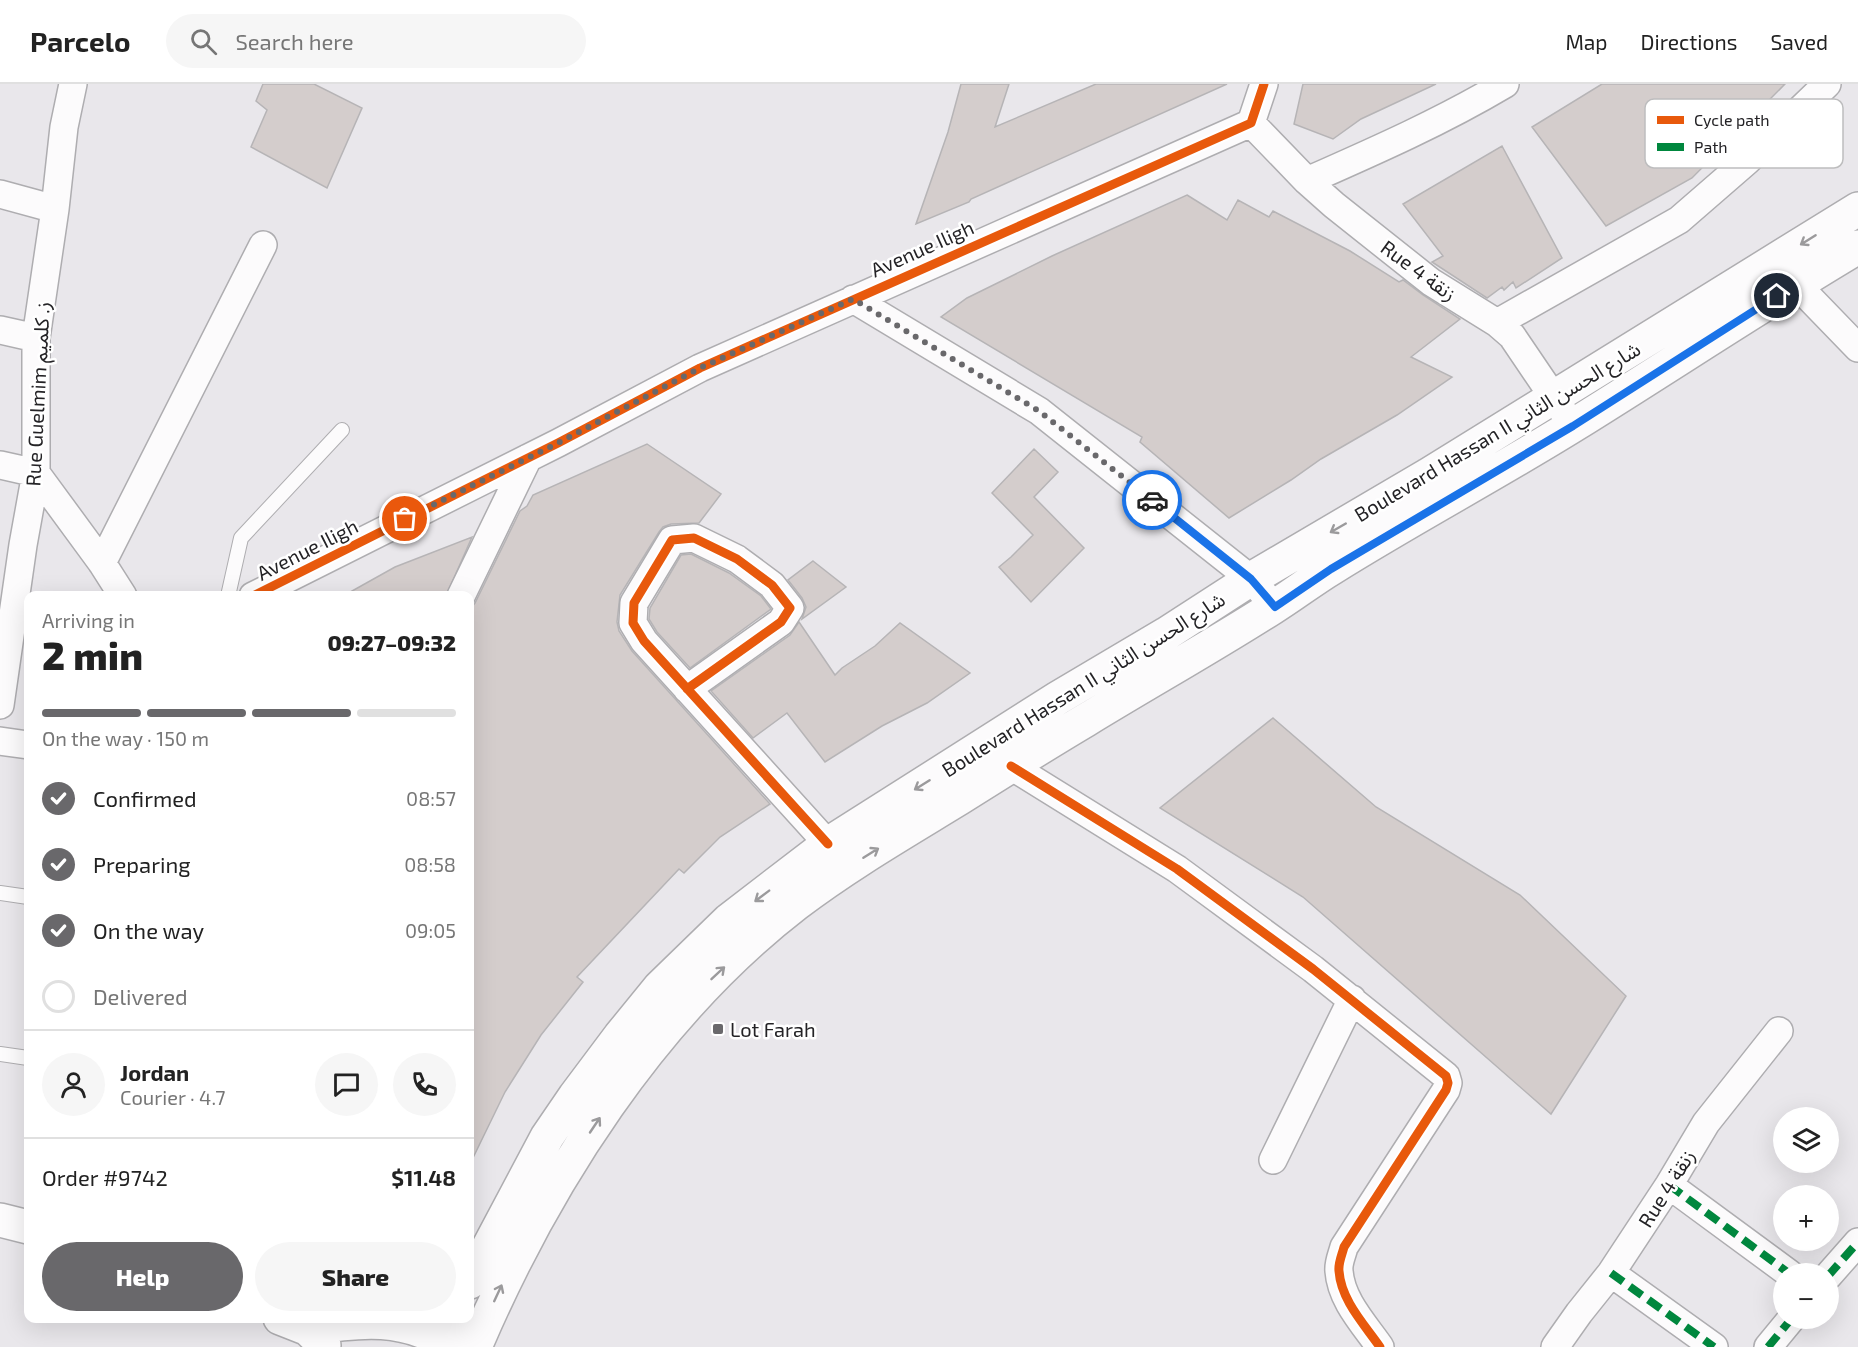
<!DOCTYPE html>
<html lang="en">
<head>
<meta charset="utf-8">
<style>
	:root { --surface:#fff; --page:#f6f6f6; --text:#222; --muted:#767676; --line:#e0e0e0; --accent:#69686b }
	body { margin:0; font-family:"Exo 2","Noto Sans Arabic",sans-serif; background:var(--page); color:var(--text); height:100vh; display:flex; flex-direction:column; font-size:22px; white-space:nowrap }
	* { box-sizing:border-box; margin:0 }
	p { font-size:20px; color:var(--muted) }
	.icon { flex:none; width:33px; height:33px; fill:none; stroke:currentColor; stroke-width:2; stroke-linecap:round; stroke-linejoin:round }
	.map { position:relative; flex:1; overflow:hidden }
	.drawer { position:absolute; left:24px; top:507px; width:450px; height:732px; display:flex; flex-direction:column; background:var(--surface); border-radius:12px; box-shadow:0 6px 24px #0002 }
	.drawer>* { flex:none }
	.buttons { position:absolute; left:1773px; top:1023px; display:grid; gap:12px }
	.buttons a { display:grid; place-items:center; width:66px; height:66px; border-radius:50%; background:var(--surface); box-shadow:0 6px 24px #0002; font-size:30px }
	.pin { position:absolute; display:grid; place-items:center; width:51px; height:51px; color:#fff; margin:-26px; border:3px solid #fff; border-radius:50%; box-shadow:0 2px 6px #0007 }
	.courier { position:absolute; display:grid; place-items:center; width:60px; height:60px; margin:-30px; border:4px solid #1a73e8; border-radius:50%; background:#fff; color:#222; box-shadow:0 2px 8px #0007 }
	.headline em { font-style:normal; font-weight:800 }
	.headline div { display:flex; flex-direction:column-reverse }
	.headline { display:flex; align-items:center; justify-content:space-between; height:102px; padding:0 18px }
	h1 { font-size:39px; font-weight:800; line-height:45px }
	.bar { display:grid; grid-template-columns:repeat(4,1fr); gap:9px 6px; align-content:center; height:72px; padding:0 18px }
	.bar i { height:8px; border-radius:4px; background:var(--line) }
	.bar .current { background:var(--accent) }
	.bar p { grid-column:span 4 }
	.line { display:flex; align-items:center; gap:15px; padding:0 18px; border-top:2px solid var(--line) }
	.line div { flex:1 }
	.round { display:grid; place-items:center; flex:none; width:63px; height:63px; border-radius:32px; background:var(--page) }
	ol { padding:0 18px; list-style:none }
	li { display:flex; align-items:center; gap:18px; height:66px }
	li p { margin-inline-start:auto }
	li .icon { padding:6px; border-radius:50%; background:var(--accent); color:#fff; stroke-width:4 }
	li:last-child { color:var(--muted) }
	li i { width:33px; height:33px; border:3px solid var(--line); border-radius:50% }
	.action { display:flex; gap:12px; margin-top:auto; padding:12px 18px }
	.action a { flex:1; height:69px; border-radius:36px; background:var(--accent); color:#fff; font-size:24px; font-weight:800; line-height:69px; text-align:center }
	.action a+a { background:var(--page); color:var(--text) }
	header { display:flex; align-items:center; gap:36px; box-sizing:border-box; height:84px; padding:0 30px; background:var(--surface); border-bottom:2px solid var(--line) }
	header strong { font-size:28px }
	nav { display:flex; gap:33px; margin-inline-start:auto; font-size:21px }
	.search { width:420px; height:54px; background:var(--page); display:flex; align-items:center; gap:15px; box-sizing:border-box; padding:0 21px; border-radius:33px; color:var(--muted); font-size:22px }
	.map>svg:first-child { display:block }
	.building { fill:#d4cdcc; stroke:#b6b4b6; stroke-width:1.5 }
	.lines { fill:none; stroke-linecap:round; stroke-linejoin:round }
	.lane-casing { stroke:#aeadb0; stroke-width:16 }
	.street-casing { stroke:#aeadb0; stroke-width:30 }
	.secondary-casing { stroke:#aeadb0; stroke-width:36 }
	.primary-casing { stroke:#aeadb0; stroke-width:36 }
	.lane { stroke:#fcfbfc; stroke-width:14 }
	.street { stroke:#fcfbfc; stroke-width:27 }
	.secondary { stroke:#fcfbfc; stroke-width:33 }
	.primary { stroke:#fcfbfc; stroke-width:33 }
	.quiet { stroke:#00873e; stroke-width:8; stroke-dasharray:15 8; stroke-linecap:butt }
	.cycleway-casing { stroke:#fff; stroke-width:13 }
	.cycleway { stroke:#e8590c; stroke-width:9 }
	.oneway { stroke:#9b9a9c }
	.done { stroke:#69686b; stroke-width:6; stroke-dasharray:0 10.8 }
	.route { stroke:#1a73e8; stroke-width:8 }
	.poi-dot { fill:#69686b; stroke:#fff; stroke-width:2 }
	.labels { text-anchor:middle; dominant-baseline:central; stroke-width:5; stroke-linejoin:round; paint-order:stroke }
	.street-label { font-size:20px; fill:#242326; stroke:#fff }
	.poi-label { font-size:20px; fill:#242326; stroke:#fff; text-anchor:start }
	.key { fill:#fff; stroke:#bdbdbe; stroke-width:1.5 }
	.key-label { font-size:16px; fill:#242326 }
</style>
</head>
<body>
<header>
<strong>Parcelo</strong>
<div class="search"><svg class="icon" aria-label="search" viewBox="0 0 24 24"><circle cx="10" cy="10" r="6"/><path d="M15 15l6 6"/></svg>Search here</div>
<nav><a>Map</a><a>Directions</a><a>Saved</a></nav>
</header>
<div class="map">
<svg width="1858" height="1263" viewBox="0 0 1858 1263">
	<rect width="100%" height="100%" fill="#e9e7eb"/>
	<!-- building -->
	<path class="building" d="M263,0H314L362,24L327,104L251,63L267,26L256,17Z
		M961,0H1009L995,43L1096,0H1227L971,115L969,118L916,140L948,48Z
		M1303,0H1436L1361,35L1333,55L1294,40Z
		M1602,0H1785L1692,94L1606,142L1532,43Z
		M1502,62L1562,174L1516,204L1513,198L1504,206L1502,203L1487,214L1432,178L1443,172L1403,120Z
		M1187,111L1227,136L1238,116L1269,133L1273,127L1350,167L1399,198L1403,196L1423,211L1460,235L1411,273L1452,293L1397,331L1321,375L1291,396L1229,434L1140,358L1142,353L941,233L967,214L1052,172Z
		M647,360L721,410L699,439L671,440L663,443L659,448L620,511L617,538L619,547L632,567L770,720L720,753L684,789L679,785L577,893L583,898L541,951L505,1008L470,1080V525L475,519L520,427L527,422L533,411Z
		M1034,365L1058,388L1034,413L1084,464L1031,518L999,483L1011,473L1033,451L992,409Z
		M472,453L446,512H343L395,483Z
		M691,470L729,489L761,512L771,525L690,584L657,548L649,535L650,524L681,471Z
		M813,477L846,503L802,535L806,523L802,514L788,496Z
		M799,538L835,591L842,584L875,562L900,539L970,589L927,619L882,642L825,678L787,629L753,654L711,607L790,551Z
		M1273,634L1376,723L1520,811L1626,912L1551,1030L1303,813L1160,724Z"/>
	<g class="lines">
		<defs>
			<path id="lane" d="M228,512L241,454L342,346
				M0,809L28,813
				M0,970L28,974"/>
			<path id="street" d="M1251,39L1307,97L1334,121L1431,198L1497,239L1512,252L1573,342
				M1307,97C1375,67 1441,38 1505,0
				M0,110L55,125
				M1796,200L1858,264
				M853,215L1039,327L1251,495L1275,523
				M1497,239L1679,136L1747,77L1827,0
				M0,246L36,254
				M0,381L36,389L102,479L123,512
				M102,479L263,161
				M253,512L558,359L700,284L1251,39L1264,0
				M461,512L528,374
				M687,605L781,538L790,524L772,501L737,475L694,454L672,456L634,519L633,539L644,557L828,760
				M0,621L23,461L36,389V254L55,125L64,43L73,0
				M0,657L28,661
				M1011,682L1177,785L1313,885L1446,992L1448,999L1446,1006L1344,1163C1342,1171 1338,1179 1339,1187C1341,1216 1364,1240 1380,1263
				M1273,1076L1352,915
				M1669,1101L1790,1190
				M1611,1189L1714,1263
				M1828,1192L1858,1158
				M1555,1263L1579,1229L1611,1189L1669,1101L1706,1039L1779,947
				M1768,1263L1792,1234"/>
			<path id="secondary" d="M0,1136L28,1143
				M280,1234L308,1245L324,1261
				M308,1245C359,1236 406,1231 452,1263"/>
			<path id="primary" d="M470,1198L547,1053L575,1012L620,952L660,903L729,836L828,760L1058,614L1166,550L1251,495L1428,391L1858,125
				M440,1263L453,1234
				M475,1263C545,1099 652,931 796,820C846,782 901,750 955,717C998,690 1042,662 1086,636C1148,598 1211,563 1272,524C1293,511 1312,496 1332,484C1412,434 1495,390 1574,341C1669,282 1762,220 1858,163"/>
		</defs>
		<!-- lane casing -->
		<use href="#lane" class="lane-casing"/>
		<!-- street casing -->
		<use href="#street" class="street-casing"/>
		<!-- secondary casing -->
		<use href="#secondary" class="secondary-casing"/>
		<!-- primary casing -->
		<use href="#primary" class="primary-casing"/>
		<!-- lane -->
		<use href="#lane" class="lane"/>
		<!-- street -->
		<use href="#street" class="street"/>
		<!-- secondary -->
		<use href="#secondary" class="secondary"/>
		<!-- primary -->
		<use href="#primary" class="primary"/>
		<!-- quiet -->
		<path class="quiet" d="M1669,1101L1790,1190
			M1611,1189L1714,1263
			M1828,1192L1858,1158
			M1768,1263L1792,1234"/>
		<defs>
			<path id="cycleway" d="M253,512L558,359L700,284L1251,39L1264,0
				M687,605L781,538L790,524L772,501L737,475L694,454L672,456L634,519L633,539L644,557L828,760
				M1011,682L1177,785L1313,885L1446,992L1448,999L1446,1006L1344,1163C1342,1171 1338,1179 1339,1187C1341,1216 1364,1240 1380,1263"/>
		</defs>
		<!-- cycleway casing -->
		<use href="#cycleway" class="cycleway-casing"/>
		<!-- cycleway -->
		<use href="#cycleway" class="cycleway"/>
	</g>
	<!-- one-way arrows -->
	<defs><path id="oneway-shaft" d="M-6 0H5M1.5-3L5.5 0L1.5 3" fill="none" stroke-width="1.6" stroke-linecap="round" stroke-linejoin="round" transform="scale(1.5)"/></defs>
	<g class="oneway">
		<use href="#oneway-shaft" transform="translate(1808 156) rotate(148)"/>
		<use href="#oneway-shaft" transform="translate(1338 444) rotate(150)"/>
		<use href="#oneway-shaft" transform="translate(922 701) rotate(148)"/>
		<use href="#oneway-shaft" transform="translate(871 769) rotate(-32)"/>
		<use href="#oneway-shaft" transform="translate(762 812) rotate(143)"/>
		<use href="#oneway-shaft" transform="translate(718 889) rotate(-43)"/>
		<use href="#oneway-shaft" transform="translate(595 1041) rotate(-56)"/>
		<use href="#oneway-shaft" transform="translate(498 1209) rotate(-65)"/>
	</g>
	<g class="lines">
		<!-- done -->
		<path class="done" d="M405,435L558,359L700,284L853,215L1039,327L1152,416"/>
		<!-- route -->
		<path class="route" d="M1152,416L1251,495L1275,523L1331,485L1573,342L1777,212"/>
	</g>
	<!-- markers -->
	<rect class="poi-dot" x="712" y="939" width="12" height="12" rx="3"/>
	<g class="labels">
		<!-- street labels -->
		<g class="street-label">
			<text transform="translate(922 164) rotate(-24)">Avenue Iligh</text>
			<text transform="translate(1419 186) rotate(36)">Rue 4 زنقة</text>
			<text transform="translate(37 310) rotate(-87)">Rue Guelmim ز. كلميم</text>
			<text transform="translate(1497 347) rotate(-31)">Boulevard Hassan II شارع الحسن الثاني</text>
			<text transform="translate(307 465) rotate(-27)">Avenue Iligh</text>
			<text transform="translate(1083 600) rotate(-32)">Boulevard Hassan II شارع الحسن الثاني</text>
			<text transform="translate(1666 1104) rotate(-58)">Rue 4 زنقة</text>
		</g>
		<!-- poi labels -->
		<g class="poi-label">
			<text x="730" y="945">Lot Farah</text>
		</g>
	</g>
	<!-- legend -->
	<rect x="1645" y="15" width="198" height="69" rx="9" class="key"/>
	<rect x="1657" y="32" width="27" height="8" fill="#e8590c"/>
	<rect x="1657" y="59" width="27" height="8" fill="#00873e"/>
	<g class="key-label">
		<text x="1694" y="42">Cycle path</text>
		<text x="1694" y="69">Path</text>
	</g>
</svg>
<div class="buttons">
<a><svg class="icon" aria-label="layers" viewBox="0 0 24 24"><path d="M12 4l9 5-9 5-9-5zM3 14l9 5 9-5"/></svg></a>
<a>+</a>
<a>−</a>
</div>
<div class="pin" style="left:405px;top:435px;background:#ea580c"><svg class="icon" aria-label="bag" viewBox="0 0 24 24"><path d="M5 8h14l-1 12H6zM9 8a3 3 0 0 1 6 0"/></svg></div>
<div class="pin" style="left:1777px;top:212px;background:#1f2937"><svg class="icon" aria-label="home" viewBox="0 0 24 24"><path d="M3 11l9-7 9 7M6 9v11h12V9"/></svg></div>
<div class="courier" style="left:1152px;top:416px"><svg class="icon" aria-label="car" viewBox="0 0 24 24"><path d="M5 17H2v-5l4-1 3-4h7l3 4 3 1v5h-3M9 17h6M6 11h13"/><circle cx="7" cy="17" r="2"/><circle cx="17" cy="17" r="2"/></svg></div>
<section class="drawer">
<div class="headline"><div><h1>2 min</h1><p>Arriving in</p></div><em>09:27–09:32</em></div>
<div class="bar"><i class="current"></i><i class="current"></i><i class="current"></i><i></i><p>On the way · 150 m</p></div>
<ol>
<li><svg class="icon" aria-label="check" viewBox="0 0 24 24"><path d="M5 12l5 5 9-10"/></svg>Confirmed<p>08:57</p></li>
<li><svg class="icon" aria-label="check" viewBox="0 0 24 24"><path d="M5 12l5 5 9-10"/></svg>Preparing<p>08:58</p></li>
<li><svg class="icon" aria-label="check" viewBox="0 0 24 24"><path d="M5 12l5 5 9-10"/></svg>On the way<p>09:05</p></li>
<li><i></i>Delivered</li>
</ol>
<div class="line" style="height:108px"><a class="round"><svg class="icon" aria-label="person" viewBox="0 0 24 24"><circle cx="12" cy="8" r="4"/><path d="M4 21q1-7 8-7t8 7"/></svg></a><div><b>Jordan</b><p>Courier · 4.7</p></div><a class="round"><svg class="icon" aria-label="chat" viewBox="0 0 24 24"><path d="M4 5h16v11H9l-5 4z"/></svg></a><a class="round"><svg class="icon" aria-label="phone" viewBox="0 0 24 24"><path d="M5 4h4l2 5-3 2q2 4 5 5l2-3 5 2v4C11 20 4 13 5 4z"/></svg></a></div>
<div class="line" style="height:78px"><div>Order #9742</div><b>$11.48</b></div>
<div class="action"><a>Help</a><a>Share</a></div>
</section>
</div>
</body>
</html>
